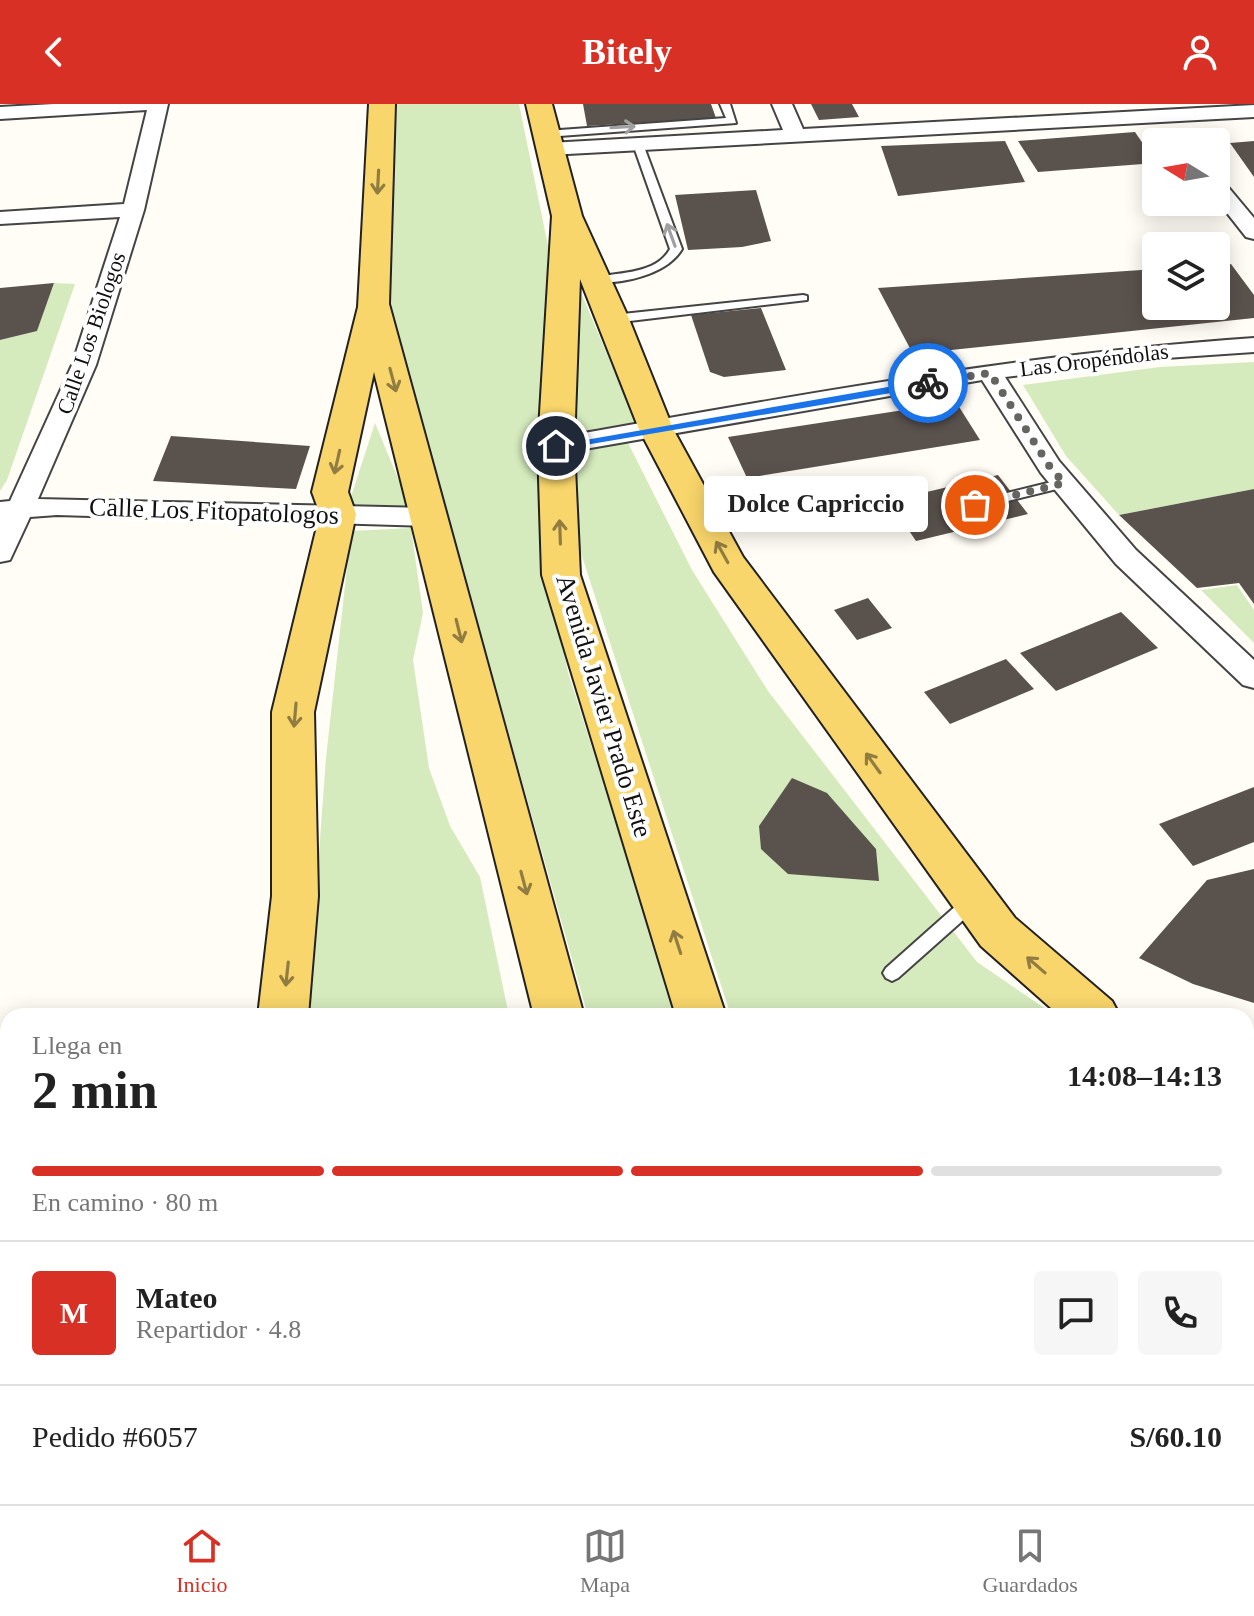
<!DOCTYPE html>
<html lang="es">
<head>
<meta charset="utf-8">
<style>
	:root { --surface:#fff; --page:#f6f6f6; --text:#222; --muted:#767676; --line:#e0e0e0; --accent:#d93025 }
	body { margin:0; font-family:"Times New Roman",serif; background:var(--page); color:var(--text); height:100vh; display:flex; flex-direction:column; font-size:30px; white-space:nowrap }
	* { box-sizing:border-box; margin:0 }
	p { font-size:26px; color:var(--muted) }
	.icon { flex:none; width:44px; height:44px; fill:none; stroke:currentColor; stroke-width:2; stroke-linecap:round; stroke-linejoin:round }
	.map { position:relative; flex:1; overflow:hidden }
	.drawer { position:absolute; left:0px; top:904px; width:1254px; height:496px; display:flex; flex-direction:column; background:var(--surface); border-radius:24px 24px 0 0; box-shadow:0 4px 20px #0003 }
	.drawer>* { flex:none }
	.needle { width:52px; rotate:281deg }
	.fabs { position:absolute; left:1142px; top:24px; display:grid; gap:16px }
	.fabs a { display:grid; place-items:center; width:88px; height:88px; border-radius:8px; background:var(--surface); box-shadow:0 4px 20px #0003; font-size:40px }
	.pin { position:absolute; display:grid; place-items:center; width:68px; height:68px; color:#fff; margin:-34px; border:4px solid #fff; border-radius:50%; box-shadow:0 2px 8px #0007 }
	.courier { position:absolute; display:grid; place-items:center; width:80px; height:80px; margin:-40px; border:6px solid #1a73e8; border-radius:50%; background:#fff; color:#222; box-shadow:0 2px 10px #0007 }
	.bubble { position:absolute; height:56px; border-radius:8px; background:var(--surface); box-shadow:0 4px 20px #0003; font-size:26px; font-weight:700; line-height:56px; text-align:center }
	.summary em { font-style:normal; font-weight:700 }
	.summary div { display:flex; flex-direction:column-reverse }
	.summary { display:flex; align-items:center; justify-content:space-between; height:136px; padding:0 32px }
	h1 { font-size:52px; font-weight:700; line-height:60px }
	.bar { display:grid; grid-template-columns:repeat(4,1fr); gap:12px 8px; align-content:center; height:96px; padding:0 32px }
	.bar i { height:10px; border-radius:6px; background:var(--line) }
	.bar .on { background:var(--accent) }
	.bar p { grid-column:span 4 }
	.line { display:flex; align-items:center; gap:20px; padding:0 32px; border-top:2px solid var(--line) }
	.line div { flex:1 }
	.round { display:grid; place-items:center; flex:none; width:84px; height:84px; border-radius:8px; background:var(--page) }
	header { display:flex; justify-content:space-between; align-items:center; height:104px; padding:0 32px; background:var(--accent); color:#fff; font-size:36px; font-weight:700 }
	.tab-bar { display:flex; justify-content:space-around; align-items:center; height:112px; border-top:2px solid var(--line); background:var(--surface); font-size:22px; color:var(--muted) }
	.tab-bar a { display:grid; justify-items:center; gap:4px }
	.tab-bar .on { color:var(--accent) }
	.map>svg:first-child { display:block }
	.green { fill:#d5ebbd }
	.building { fill:#5a524d }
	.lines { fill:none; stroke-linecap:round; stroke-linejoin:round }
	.service-casing { stroke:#444; stroke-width:4 }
	.minor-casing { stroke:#444; stroke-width:4 }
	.secondary-casing { stroke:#333; stroke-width:4 }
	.primary-casing { stroke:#222; stroke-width:4 }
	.service { fill:#fff; fill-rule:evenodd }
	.minor { fill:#fff; fill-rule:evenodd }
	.secondary { fill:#fff6b0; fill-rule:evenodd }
	.primary { fill:#f9d66b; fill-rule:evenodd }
	.oneway { stroke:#a0a0a0 }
	.oneway2 { stroke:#917d42 }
	.route { fill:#1a73e8 }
	.done { stroke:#646461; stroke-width:8; stroke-dasharray:0 14.4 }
	.labels { text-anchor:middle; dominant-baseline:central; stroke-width:8; stroke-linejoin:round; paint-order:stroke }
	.far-street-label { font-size:22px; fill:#111; stroke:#fff }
	.street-label { font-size:26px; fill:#111; stroke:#fff }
</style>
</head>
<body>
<header><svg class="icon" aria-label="back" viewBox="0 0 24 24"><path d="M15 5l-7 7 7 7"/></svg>Bitely<svg class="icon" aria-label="person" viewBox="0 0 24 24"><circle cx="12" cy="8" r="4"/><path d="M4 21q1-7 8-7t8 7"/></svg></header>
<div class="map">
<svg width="1254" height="1400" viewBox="0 0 1254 1400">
	<rect width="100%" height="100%" fill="#fffdf5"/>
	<!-- green -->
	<path class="green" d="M393,0H519L548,142L540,354V440L568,568L677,912H588L386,193Z
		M54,179L75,180L7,376L0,387V236L37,227Z
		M579,184L636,318L568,331Z
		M1254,258V385L1119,411L1066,352L1023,281L1160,263Z
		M375,319L409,401L346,408Z
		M628,339L692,466L768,587L977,858L1056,912H731L579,443L568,349Z
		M411,424L423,509L413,556L429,664L450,722L480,773L509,912H307L326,654L351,427Z
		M1237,481L1254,506V539L1201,486Z
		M1246,988L1254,989V1066L1246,1067Z
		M8,1316V1392H62L37,1400H0V1321Z
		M1254,1328V1400H1030L1055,1392H1246V1331Z
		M396,1392H555L556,1400H368Z"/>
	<!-- building -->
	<path class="building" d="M583,0H711L716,14L587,22Z
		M811,0H852L859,13L819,16Z
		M1135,28L1156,59L1038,68L1018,37Z
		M1005,37L1025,78L898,92L881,42Z
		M1254,37V73L1230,39Z
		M756,86L771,137L742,143L688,146L675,91Z
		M1231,160L1254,191V214L913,250L878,184L1156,165V202H1216V161Z
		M54,179L37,227L0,236V184Z
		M761,204L786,266L724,273L710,268L691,211Z
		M956,298L980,336L747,374L728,333Z
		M171,332L310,342L296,385L153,377Z
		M998,371L1028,410L916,437L889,397Z
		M1254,385V500L1239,479L1197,484L1119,411Z
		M868,494L892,524L857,536L834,506Z
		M1121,508L1158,544L1056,587L1020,549Z
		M1006,555L1034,585L950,620L924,588Z
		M792,674L827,689L876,745L879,777L788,770L761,745L759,722Z
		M1254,683V738L1193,762L1159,720Z
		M1254,765V899L1193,880L1139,854L1207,776Z"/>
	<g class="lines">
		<defs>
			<path id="service" d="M720,0H730L736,19L546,33L541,30L546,27L726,14Z
				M638,37L643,40L682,145C667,171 620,181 592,178V174C617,168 656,171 670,145L633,40Z
				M803,191L807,192V196L613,219L607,215L613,211Z
				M1064,375L1071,379L1069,382L975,405L968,401L970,398Z
				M973,790L979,792L981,797L979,802L898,874L892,877L886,874L883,869L886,864L967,792Z"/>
			<path id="minor" d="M54,0H168L144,106L96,261L38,395L429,404L439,407L442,413L439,419L429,422L57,411L30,413L10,456L0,458V398L10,397L72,261L120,113L0,120V108L124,100L147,6L0,15V3Z
				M772,0H792L803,25L1254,1V13L549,51L539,45L549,39L783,26Z
				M1216,75L1223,77L1254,114V135L1246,133L1216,95Z
				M1254,234V248L1166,254L1005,273L1059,357L1136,446L1254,556V584L1243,581L1116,460L1041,369L982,276L556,350L547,348L543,342L547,336L556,334C788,293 1019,250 1254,234Z"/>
			<path id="secondary" d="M1254,1086V1138L1246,1140V1088Z
				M1254,1223V1281L1246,1283V1225Z
				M123,1392H210L207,1400H119Z
				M722,1392H807L804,1400H718Z"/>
			<path id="primary" d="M369,0H395L389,200L584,912H534L374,268L348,388L356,410L314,608L318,792L308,912H258L272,792V608L320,410L312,388L358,203Z
				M526,0H552L582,112L629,215L673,325L743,453L1015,814L1112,897L1120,912H1060L981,842L714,468L639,325L580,175L574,342L580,471L726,912H676L542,471L538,342L552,112Z
				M1246,949L1254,950V996L1246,995Z
				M8,1259V1318L0,1321V1262Z
				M651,1392H711L714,1400H652Z
				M819,1392H879L882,1400H820Z"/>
		</defs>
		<!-- service casing -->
		<use href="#service" class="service-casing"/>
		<!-- minor casing -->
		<use href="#minor" class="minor-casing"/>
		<!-- secondary casing -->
		<use href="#secondary" class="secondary-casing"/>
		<!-- primary casing -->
		<use href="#primary" class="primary-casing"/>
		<!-- service -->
		<use href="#service" class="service"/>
		<!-- minor -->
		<use href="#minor" class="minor"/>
		<!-- secondary -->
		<use href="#secondary" class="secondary"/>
		<!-- primary -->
		<use href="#primary" class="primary"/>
	</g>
	<!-- one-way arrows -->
	<defs><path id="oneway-shaft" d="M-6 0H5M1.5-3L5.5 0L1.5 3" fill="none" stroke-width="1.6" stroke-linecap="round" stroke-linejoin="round" transform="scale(2)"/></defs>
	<g class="oneway">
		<use href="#oneway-shaft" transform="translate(623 23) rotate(-3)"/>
		<use href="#oneway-shaft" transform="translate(671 131) rotate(-110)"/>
	</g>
	<g class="oneway2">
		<use href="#oneway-shaft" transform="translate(378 78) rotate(93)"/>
		<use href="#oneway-shaft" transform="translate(393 276) rotate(75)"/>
		<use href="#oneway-shaft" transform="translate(337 358) rotate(103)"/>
		<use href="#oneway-shaft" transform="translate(560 428) rotate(-92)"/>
		<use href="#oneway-shaft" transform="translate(722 448) rotate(-119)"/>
		<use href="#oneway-shaft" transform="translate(459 527) rotate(76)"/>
		<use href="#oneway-shaft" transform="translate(295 611) rotate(95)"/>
		<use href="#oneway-shaft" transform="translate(873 659) rotate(-126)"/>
		<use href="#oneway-shaft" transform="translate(524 779) rotate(75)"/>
		<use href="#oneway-shaft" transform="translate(677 838) rotate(-108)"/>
		<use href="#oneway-shaft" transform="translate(1036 861) rotate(-139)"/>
		<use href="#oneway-shaft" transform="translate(287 870) rotate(96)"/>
	</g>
	<!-- route -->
	<path class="route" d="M928,276L932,277V282L556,346L551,342Z"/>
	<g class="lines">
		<!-- done -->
		<path class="done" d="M928,279L990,269L1050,363L1064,379L975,401"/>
	</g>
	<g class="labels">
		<!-- far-street labels -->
		<g class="far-street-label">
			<text transform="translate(91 229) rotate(-71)">Calle Los Biologos</text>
			<text transform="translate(1094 256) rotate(-7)">Las Oropéndolas</text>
		</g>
		<!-- street labels -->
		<g class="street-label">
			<text transform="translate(214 407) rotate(2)">Calle Los Fitopatologos</text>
			<text transform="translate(604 602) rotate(73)">Avenida Javier Prado Este</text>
		</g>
	</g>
</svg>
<div class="fabs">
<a><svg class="needle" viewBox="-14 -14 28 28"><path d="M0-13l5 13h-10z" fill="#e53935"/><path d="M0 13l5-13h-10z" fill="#767676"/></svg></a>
<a><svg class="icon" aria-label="layers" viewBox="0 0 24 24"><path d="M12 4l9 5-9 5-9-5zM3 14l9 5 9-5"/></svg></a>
</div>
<div class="pin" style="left:975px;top:401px;background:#ea580c"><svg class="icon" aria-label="bag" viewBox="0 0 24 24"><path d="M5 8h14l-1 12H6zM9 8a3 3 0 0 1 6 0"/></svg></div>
<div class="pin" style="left:556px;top:342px;background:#1f2937"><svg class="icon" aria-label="home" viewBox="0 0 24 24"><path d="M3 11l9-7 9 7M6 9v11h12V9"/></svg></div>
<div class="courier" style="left:928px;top:279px"><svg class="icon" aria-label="bike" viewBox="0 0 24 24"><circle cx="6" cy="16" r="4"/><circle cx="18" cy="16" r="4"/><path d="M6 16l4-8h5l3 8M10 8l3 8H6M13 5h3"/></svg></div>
<div class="bubble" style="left:704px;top:372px;width:224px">Dolce Capriccio</div>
<section class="drawer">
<div class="summary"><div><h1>2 min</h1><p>Llega en</p></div><em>14:08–14:13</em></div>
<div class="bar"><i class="on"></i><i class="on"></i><i class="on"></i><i></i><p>En camino · 80 m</p></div>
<div class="line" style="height:144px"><b class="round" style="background:var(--accent);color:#fff">M</b><div><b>Mateo</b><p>Repartidor · 4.8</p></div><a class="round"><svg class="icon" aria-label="chat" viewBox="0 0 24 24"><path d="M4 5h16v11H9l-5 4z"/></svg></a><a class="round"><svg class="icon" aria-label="phone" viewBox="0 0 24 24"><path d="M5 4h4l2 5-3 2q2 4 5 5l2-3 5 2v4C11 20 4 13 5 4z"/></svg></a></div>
<div class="line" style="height:104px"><div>Pedido #6057</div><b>S/60.10</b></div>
</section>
</div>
<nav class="tab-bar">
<a class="on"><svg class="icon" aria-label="home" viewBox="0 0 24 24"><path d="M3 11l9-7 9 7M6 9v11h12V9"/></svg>Inicio</a>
<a><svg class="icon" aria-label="map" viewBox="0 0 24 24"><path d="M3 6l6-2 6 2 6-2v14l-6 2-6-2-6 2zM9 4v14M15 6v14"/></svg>Mapa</a>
<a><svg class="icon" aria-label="saved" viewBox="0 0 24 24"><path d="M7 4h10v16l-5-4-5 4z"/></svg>Guardados</a>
</nav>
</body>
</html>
